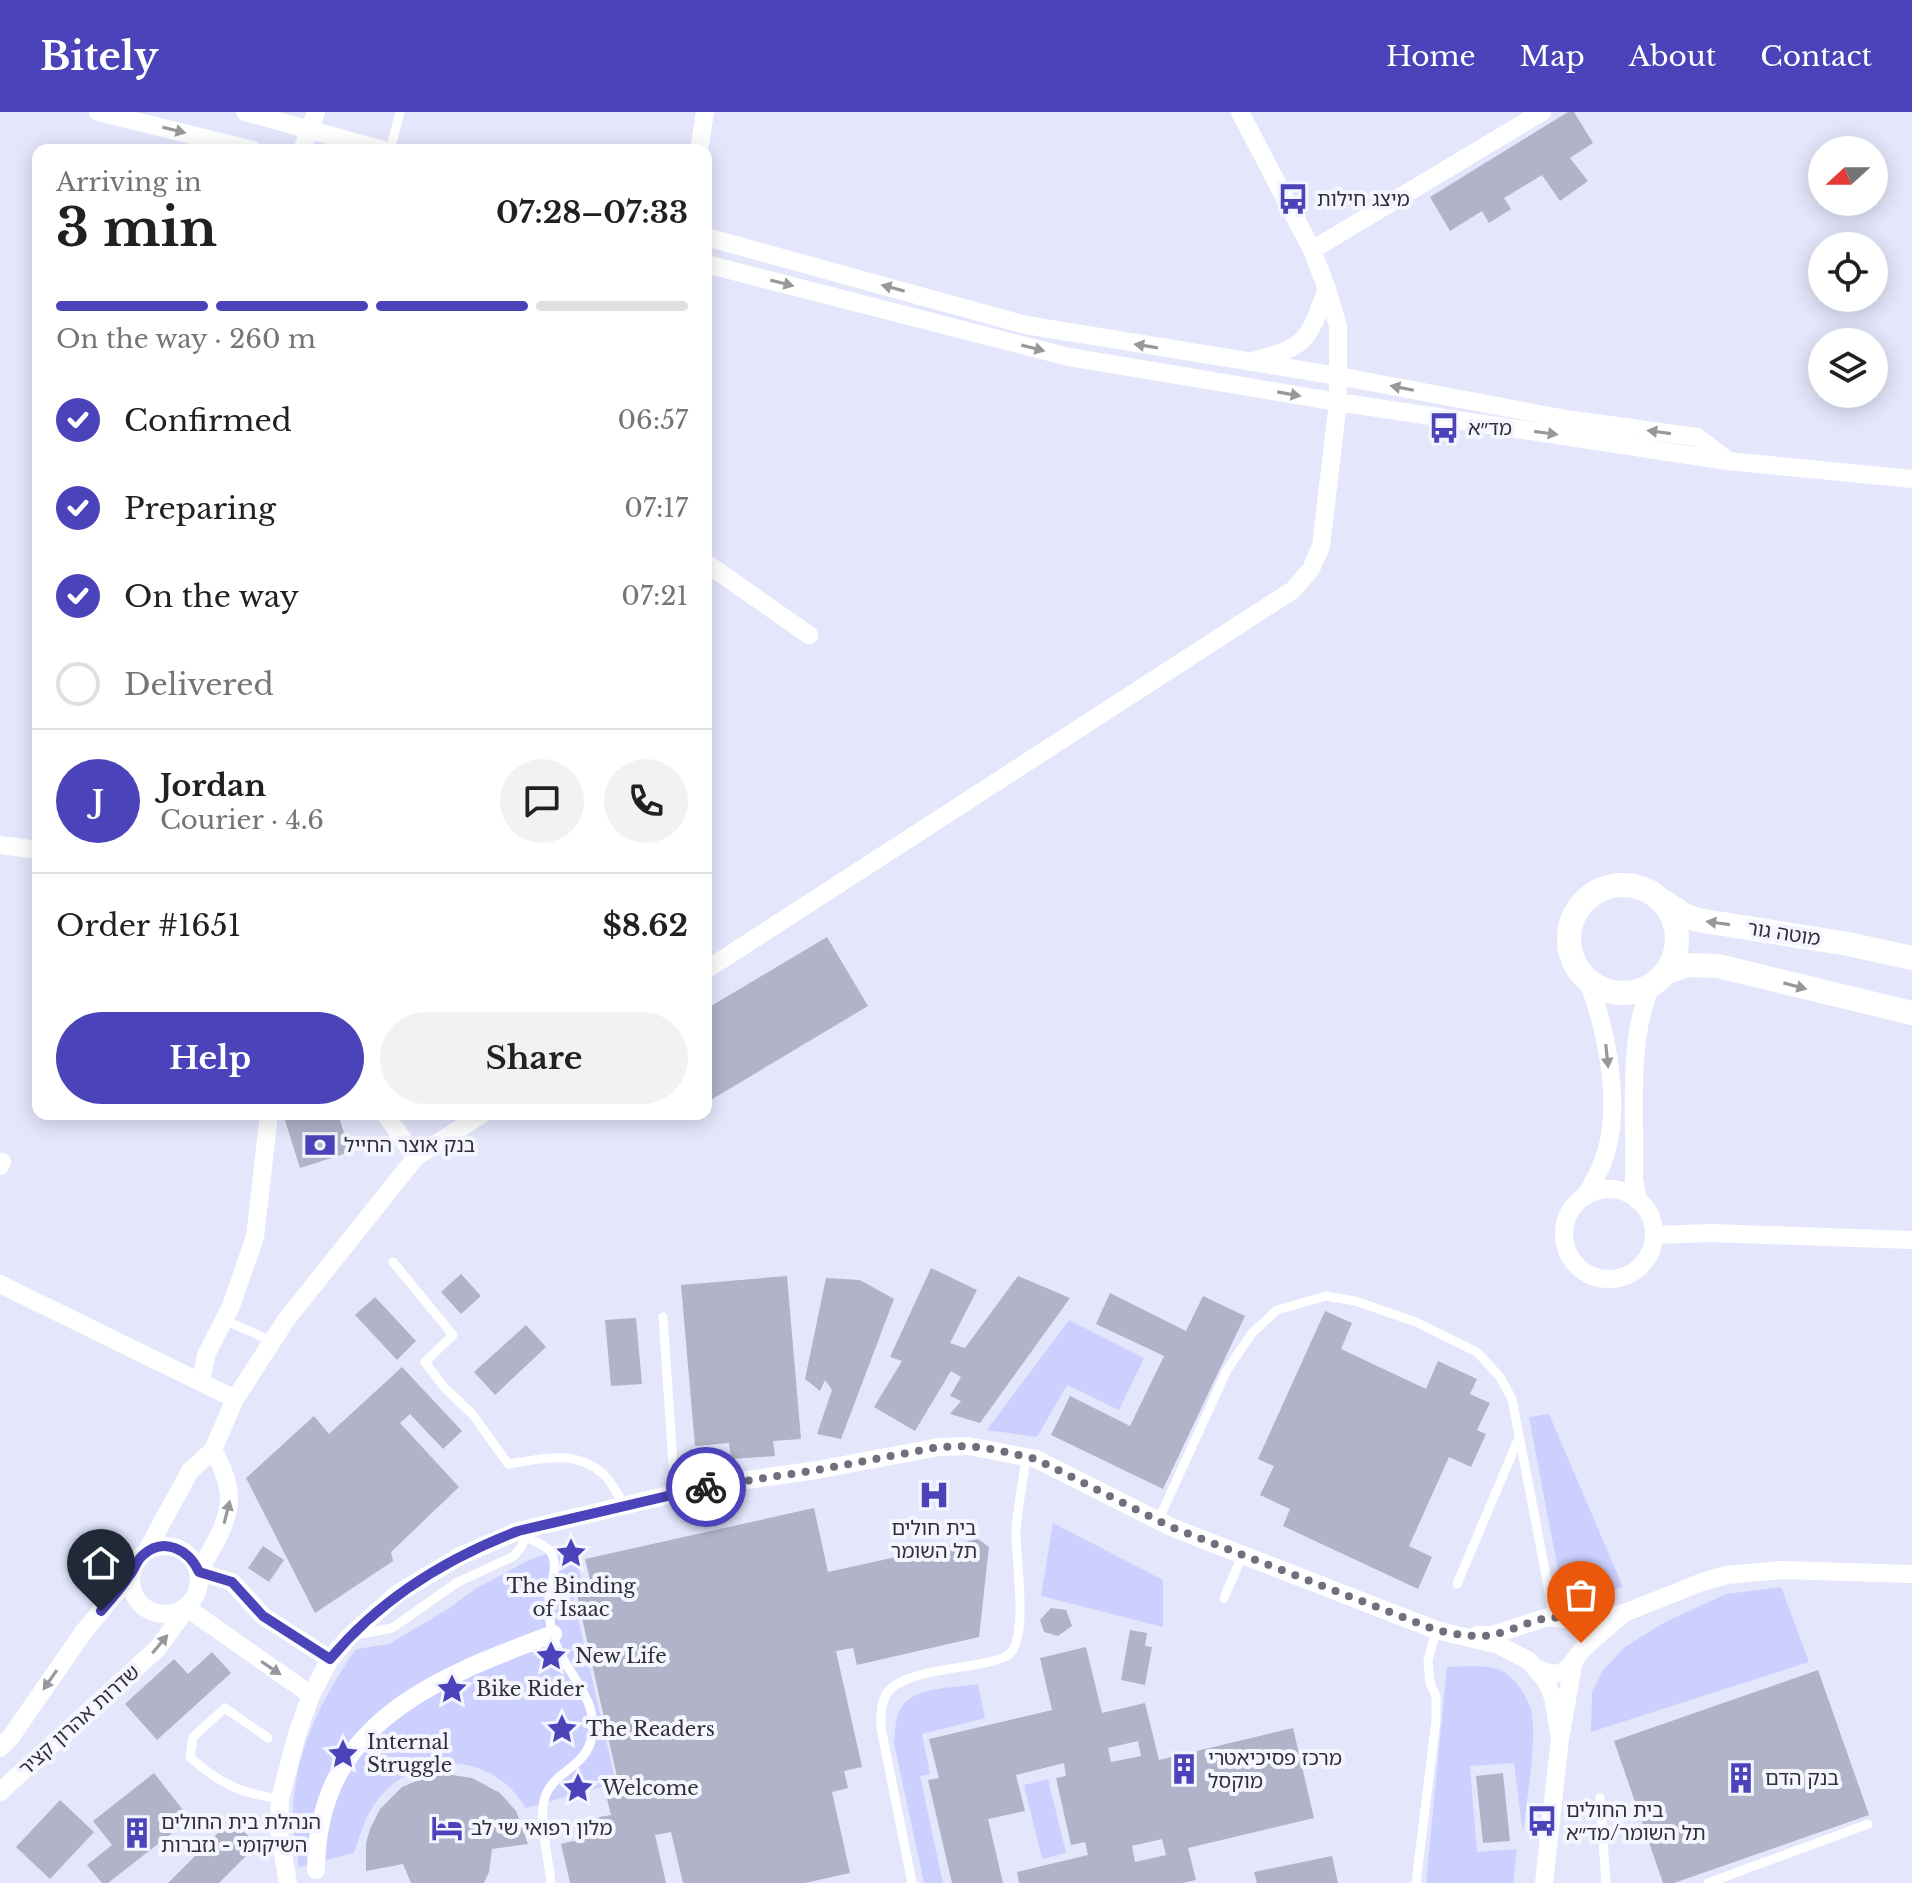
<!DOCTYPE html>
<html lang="en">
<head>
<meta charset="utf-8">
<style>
	:root { --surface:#fff; --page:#f2f2f2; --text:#202124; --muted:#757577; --line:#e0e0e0; --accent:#4b43b9 }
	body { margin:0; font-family:"Libre Baskerville","Noto Sans Hebrew",serif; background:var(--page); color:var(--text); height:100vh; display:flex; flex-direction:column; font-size:30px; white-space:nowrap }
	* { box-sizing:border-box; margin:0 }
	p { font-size:26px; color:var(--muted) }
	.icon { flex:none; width:44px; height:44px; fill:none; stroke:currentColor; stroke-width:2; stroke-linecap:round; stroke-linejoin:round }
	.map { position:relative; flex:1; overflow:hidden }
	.drawer { position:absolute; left:32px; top:32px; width:680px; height:976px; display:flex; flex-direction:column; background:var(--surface); border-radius:16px; box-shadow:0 4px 20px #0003 }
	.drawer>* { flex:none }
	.needle { width:52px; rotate:249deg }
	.fabs { position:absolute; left:1808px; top:24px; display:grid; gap:16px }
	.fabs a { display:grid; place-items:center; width:80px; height:80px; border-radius:50%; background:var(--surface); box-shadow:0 4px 20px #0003; font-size:40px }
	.pin { position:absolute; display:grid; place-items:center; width:68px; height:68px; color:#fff; margin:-82px -34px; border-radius:50% 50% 50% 0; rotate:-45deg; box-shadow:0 0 8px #0007 }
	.pin .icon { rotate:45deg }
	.courier { position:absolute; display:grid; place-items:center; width:80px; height:80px; margin:-40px; border:6px solid #4b43b9; border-radius:50%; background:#fff; color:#222; box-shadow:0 2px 10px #0007 }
	.head em { font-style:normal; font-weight:700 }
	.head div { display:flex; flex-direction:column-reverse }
	.head { display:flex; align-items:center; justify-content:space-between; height:136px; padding:0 24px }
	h1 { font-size:52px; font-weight:700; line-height:60px }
	.bar { display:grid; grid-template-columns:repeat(4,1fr); gap:12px 8px; align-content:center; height:96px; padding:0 24px }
	.bar i { height:10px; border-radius:6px; background:var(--line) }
	.bar .selected { background:var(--accent) }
	.bar p { grid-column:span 4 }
	.line { display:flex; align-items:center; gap:20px; padding:0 24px; border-top:2px solid var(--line) }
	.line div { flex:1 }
	.round { display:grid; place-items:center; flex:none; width:84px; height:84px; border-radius:42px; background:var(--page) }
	ol { padding:0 24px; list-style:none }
	li { display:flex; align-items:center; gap:24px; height:88px }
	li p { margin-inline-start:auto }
	li .icon { padding:8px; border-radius:50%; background:var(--accent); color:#fff; stroke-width:4 }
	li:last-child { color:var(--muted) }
	li i { width:44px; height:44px; border:4px solid var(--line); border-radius:50% }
	.button { display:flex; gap:16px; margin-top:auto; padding:16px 24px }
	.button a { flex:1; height:92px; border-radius:48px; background:var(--accent); color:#fff; font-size:32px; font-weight:700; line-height:92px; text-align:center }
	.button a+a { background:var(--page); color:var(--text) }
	header { display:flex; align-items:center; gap:48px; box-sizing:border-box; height:112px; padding:0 40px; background:var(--accent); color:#fff }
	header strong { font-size:38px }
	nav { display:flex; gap:44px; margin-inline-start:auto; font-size:28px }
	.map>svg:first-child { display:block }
	.green { fill:#cbd0fe }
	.building { fill:#b1b4c8; fill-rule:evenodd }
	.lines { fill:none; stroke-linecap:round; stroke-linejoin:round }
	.lane { stroke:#fff; stroke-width:9 }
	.street { stroke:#fff; stroke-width:18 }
	.secondary { stroke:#fff; stroke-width:24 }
	.oneway { fill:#97989c }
	.done { stroke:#6e707d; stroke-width:8; stroke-dasharray:0 14.4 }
	.route { stroke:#4b43b9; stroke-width:10 }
	.labels { text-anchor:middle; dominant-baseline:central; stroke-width:8; stroke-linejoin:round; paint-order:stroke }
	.poi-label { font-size:20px; fill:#2f3038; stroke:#f4f5fe; text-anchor:start }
	.street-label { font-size:20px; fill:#2f3038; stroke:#f4f5fe }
</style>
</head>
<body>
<header>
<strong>Bitely</strong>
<nav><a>Home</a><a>Map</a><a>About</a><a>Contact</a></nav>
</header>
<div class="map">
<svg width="1912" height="1771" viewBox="0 0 1912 1771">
	<rect width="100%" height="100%" fill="#e4e7fc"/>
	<!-- green -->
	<path class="green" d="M1069,1208L1144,1246L1119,1298L1067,1273L1037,1325L987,1318Z
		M1549,1302L1623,1475L1564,1490L1529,1305Z
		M1053,1411L1163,1468V1515L1041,1484Z
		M572,1433L582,1469L571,1476L616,1671L526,1696C492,1639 416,1636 376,1690C365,1706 360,1723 354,1741L299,1755C297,1741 294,1726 293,1711C291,1647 320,1588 356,1537L389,1532L448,1497L475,1477L531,1447Z
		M1781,1475L1809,1550L1591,1620L1592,1580L1603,1558L1625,1535L1665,1510L1726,1482Z
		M1447,1555C1464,1555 1487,1552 1502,1559C1514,1564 1528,1586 1531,1598C1538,1625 1526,1691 1523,1721L1514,1651L1470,1654L1477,1740L1517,1737L1513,1771H1426Z
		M978,1572L985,1606L922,1622L930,1662L920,1664L943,1771H924L894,1631C895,1619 895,1603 903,1593C918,1574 957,1576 978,1572Z
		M1048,1667L1066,1741L1042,1747L1024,1673Z"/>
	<!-- building -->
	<path class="building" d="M1568,0H1574L1593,31L1570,46L1588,69L1560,89L1542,63L1504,86L1511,97L1489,111L1482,99L1450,119L1430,85Z
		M827,825L868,894L709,989L706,983V897Z
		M283,1002H338L350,1040L300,1056Z
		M931,1156L977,1178L950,1231L965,1236L1018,1164L1070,1186L980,1311L950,1302L961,1289L950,1284L961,1265L951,1259L915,1319L874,1295L902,1249L890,1245Z
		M461,1162L481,1184L461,1202L441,1180Z
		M787,1164L801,1327L773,1329L775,1344L731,1347L729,1331L695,1334L681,1173Z
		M826,1166L860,1168L894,1187L841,1327L817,1322L832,1278L825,1268L820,1279L805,1267Z
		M1110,1181L1186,1219L1203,1184L1245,1204L1163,1377L1051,1323L1070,1284L1130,1314L1164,1244L1096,1212Z
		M375,1185L416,1229L397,1248L355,1203Z
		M1325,1199L1352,1211L1341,1237L1426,1277L1438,1249L1477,1267L1470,1282L1490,1291L1477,1318L1486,1322L1471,1355L1449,1345L1409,1434L1432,1445L1418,1477L1283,1414L1290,1397L1260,1383L1274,1354L1258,1347Z
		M636,1206L642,1272L611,1274L605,1208Z
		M526,1213L546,1235L495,1283L474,1260Z
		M402,1255L462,1319L443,1337L410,1302L400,1311L459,1375L391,1440L393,1449L315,1501L246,1366L314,1304L329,1322Z
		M814,1396L828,1460L978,1427L989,1435L979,1525L857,1553L853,1536L836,1539L862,1655L844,1659L848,1676L832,1680L850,1761L805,1771H683L671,1720L655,1723L666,1771H570L561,1732L603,1722L599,1705L611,1703L607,1687L630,1682L626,1663L617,1665L575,1474L591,1471L585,1447Z
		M263,1434L284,1448L269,1470L248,1456Z
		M1051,1496L1066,1498L1072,1514L1058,1524L1044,1520L1040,1508Z
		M1130,1518L1147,1521L1145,1534L1152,1535L1145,1573L1121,1568Z
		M1086,1535L1102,1601L1145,1591L1159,1648L1293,1616L1314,1706L1188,1736L1196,1768L1182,1771H1019L1017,1760L1088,1743L1085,1730L1071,1733L1056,1666L1066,1664L1064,1651L1016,1663L1025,1699L988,1707L1003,1771H952L928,1668L939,1666L929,1627L1052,1598L1040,1546ZM1138,1629L1141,1644L1111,1650L1108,1636ZM1162,1727L1166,1743L1135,1750L1132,1734Z
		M212,1540L231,1561L157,1628L125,1592L174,1547L188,1562Z
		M1818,1558L1869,1703L1674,1771H1663L1614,1629Z
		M154,1661L190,1707L108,1771H102L87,1753L112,1733L93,1709Z
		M1503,1661L1510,1729L1483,1731L1476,1664Z
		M446,1662L472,1666L500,1681L516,1699L528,1732L492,1737L489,1760L484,1771H411L403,1752L366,1759V1731L370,1717L380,1697L402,1675L429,1664Z
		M60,1688L94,1720L50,1767L16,1735Z
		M232,1707L257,1733L219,1771H168Z
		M1332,1744L1338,1771H1257L1254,1760Z"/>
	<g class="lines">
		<!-- lane -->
		<path class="lane" d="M390,38L400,0
			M393,1150L453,1223L425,1250L444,1275L473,1303L508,1352C541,1347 574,1337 602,1361C611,1368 618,1383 624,1393
			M663,1205L675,1381
			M231,1211L272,1229
			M1158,1409L1227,1258L1252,1221L1277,1198L1326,1184L1355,1189L1416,1210L1477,1240L1500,1265L1512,1287L1554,1505
			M524,1424C532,1428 545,1433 550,1439C560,1452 550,1473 549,1487C548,1500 550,1512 553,1524C563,1560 599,1584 592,1624C587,1654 558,1658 547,1680C536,1701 549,1747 551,1771
			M1457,1472L1518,1328
			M1224,1486L1243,1442
			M356,1523L392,1516L458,1470L514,1444L522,1434L525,1421
			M268,1626L225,1596L193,1625L190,1645C218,1671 242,1682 280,1687
			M1600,1686L1606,1771
			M912,1771L881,1616C881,1604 880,1592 887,1581C902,1560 955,1557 979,1552C988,1550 1000,1549 1008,1543C1030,1528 1015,1443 1016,1418C1018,1394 1023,1369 1026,1345
			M1416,1771L1436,1608V1584L1430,1571L1428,1549L1436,1518
			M1708,1771L1868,1712"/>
		<!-- street -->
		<path class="street" d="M98,0L253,38
			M245,0L383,38
			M302,38L316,0
			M699,38L705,0
			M706,125L1026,213L1338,264L1566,307L1697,325L1726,347
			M1312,138L1542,0
			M706,152L1069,245L1338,290L1728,349L1912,367
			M1256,248C1309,234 1308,227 1327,177
			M706,451L809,523
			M0,733L38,738
			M706,858L1293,478L1311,457L1321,434L1338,290V214L1327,177L1312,138L1240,0
			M385,1002L416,1045
			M0,1054L2,1050
			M1564 1122a45 45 0 1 1 90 0a45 45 0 1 1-90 0Z
			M1585,1085C1591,1074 1598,1063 1602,1052C1624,999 1607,920 1588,869
			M1638,1089L1634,1067C1636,1006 1626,928 1652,872
			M1654,1123L1711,1121L1912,1128
			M0,1172L235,1287
			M201,1270L206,1243L231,1194L255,1125L269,1002
			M213,1338C244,1392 225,1411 199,1460L232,1470L263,1504L330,1547
			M131 1468a34 34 0 1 1 68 0a34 34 0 1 1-68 0Z
			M146,1440L190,1359L213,1338L235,1287L286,1208L416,1045L482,1002
			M1477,1523H1492L1548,1505L1583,1509L1602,1506L1624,1501L1702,1470L1727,1463L1781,1458L1912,1462
			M1536,1556C1568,1572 1569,1550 1587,1533C1598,1523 1610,1513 1622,1503
			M0,1636L10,1626L85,1518L132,1462
			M0,1680L158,1536L187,1496L311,1583
			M316,1758C317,1610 436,1566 553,1522
			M288,1771L279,1719L280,1687L297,1622L311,1583L330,1547L349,1525L397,1482L460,1444L518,1419L706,1374L817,1358L939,1335L968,1334L1036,1347L1171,1415L1436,1518L1499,1533L1529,1549L1546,1569L1553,1585L1560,1627
			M1544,1771L1560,1627L1573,1553"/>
		<!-- secondary -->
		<path class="secondary" d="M1569 827a54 54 0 1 1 108 0a54 54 0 1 1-108 0Z
			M1663,789L1684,803L1698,808L1848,832L1912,846
			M1665,861L1687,853L1718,854L1912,901"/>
	</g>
	<!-- one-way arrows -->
	<defs><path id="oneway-solid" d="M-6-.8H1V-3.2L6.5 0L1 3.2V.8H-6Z" transform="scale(2)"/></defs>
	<g class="oneway">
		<use href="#oneway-solid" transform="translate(174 18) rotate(14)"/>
		<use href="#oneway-solid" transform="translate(782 171) rotate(14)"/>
		<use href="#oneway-solid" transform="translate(893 176) rotate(-165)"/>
		<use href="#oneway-solid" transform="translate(1146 234) rotate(-171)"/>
		<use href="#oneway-solid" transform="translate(1033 236) rotate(14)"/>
		<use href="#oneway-solid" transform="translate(1402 276) rotate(-169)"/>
		<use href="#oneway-solid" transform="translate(1289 282) rotate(10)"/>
		<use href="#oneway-solid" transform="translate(1659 320) rotate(-172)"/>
		<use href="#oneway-solid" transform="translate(1546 321) rotate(8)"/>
		<use href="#oneway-solid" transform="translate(1718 811) rotate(-172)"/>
		<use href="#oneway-solid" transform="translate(1795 874) rotate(15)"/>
		<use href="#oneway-solid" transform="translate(1607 944) rotate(84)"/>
		<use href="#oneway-solid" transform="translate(227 1400) rotate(-76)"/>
		<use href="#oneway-solid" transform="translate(160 1532) rotate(-50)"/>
		<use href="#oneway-solid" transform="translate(271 1556) rotate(34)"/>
		<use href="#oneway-solid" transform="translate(50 1568) rotate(125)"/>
	</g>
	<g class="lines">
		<!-- done -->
		<path class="done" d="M706,1375L817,1358L939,1335L968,1334L997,1338L1036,1347L1171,1415L1436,1518C1454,1522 1473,1526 1492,1523C1522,1518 1570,1482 1581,1531"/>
		<!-- route -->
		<path class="route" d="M101,1499C110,1488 121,1477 129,1464C135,1457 136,1449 143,1443C164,1424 189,1438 199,1460L232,1470L263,1504L330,1547C380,1487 445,1447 518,1419L706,1375"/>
	</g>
	<!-- icons -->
	<defs>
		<symbol id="bus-bare" viewBox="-9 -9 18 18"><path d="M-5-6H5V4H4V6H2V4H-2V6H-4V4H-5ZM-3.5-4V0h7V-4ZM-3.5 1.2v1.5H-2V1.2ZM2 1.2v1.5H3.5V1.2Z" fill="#4b43b9" stroke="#f4f5fe" stroke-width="2.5" paint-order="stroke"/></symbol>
		<symbol id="bank-bare" viewBox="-9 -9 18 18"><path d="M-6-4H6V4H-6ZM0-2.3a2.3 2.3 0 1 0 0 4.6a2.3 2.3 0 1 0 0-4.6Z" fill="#4b43b9" stroke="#f4f5fe" stroke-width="2.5" paint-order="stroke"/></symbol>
		<symbol id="hospital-bare" viewBox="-9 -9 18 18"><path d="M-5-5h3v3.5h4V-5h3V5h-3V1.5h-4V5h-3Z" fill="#4b43b9" stroke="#f4f5fe" stroke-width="2.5" paint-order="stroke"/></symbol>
		<symbol id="sight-bare" viewBox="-9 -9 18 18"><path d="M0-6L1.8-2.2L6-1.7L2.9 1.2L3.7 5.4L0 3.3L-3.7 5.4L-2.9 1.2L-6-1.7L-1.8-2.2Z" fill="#4b43b9" stroke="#f4f5fe" stroke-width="2.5" paint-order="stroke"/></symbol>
		<symbol id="building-bare" viewBox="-9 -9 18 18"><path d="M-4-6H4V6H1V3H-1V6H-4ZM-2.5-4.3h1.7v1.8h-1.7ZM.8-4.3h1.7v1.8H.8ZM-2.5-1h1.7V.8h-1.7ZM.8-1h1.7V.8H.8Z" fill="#4b43b9" stroke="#f4f5fe" stroke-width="2.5" paint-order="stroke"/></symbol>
		<symbol id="hotel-bare" viewBox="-9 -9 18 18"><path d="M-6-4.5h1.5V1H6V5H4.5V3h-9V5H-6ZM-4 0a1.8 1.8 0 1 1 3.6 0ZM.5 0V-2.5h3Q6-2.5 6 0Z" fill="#4b43b9" stroke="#f4f5fe" stroke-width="2.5" paint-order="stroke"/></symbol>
	</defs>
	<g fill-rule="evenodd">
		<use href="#bus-bare" x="1271" y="65" width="44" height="44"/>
		<use href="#bus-bare" x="1422" y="294" width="44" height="44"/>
		<use href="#bank-bare" x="298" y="1011" width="44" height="44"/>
		<use href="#hospital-bare" x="912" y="1361" width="44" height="44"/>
		<use href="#sight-bare" x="549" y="1419" width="44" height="44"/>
		<use href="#sight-bare" x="529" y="1522" width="44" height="44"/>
		<use href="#sight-bare" x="430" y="1555" width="44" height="44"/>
		<use href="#sight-bare" x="540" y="1595" width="44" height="44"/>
		<use href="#sight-bare" x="321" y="1620" width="44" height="44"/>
		<use href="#building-bare" x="1162" y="1635" width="44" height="44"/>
		<use href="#building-bare" x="1719" y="1644" width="44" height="44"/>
		<use href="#sight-bare" x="556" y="1654" width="44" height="44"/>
		<use href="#bus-bare" x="1520" y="1687" width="44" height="44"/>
		<use href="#hotel-bare" x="425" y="1694" width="44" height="44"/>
		<use href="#building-bare" x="115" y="1699" width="44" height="44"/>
	</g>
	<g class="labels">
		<!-- poi labels -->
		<g class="poi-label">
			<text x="1317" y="87">מיצג חילות</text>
			<text x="1468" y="316">מד״א</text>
			<text x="344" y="1033">בנק אוצר החייל</text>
			<text x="934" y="1416" text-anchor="middle">בית חולים<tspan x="934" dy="23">תל השומר</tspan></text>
			<text x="571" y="1474" text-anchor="middle">The Binding<tspan x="571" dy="23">of Isaac</tspan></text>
			<text x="575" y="1544">New Life</text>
			<text x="476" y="1577">Bike Rider</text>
			<text x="586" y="1617">The Readers</text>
			<text x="367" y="1630">Internal<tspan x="367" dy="23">Struggle</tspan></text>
			<text x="1208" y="1646">מרכז פסיכיאטרי<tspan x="1208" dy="23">מוקסל</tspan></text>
			<text x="1765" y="1666">בנק הדם</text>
			<text x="602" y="1676">Welcome</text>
			<text x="1566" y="1698">בית החולים<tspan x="1566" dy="23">תל השומר/מד״א</tspan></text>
			<text x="161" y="1710">הנהלת בית החולים<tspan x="161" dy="23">השיקומי - גזברות</tspan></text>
			<text x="471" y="1716">מלון רפואי שי לב</text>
		</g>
		<!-- street labels -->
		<g class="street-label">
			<text transform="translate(1784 821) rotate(9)">מוטה גור</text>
			<text transform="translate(79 1608) rotate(-42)">שדרות אהרון קציר</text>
		</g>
	</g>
</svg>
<div class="fabs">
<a><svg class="needle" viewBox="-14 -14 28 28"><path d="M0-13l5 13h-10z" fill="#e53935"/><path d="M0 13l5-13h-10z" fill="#757577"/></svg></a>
<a><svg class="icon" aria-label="locate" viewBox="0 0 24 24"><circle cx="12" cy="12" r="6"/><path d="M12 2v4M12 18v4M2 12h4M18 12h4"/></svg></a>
<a><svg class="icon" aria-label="layers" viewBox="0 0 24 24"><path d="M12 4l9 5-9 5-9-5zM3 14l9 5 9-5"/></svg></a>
</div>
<div class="pin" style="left:1581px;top:1531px;background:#ea580c"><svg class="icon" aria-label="bag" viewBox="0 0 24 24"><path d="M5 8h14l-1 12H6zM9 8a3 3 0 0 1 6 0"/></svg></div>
<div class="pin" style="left:101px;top:1499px;background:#1f2937"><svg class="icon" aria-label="home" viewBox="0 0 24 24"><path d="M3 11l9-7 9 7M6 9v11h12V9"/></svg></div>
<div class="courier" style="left:706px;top:1375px"><svg class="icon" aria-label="bike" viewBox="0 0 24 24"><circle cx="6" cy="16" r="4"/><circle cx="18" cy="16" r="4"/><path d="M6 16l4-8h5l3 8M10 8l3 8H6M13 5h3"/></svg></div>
<section class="drawer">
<div class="head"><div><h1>3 min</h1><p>Arriving in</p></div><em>07:28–07:33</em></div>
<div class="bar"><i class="selected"></i><i class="selected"></i><i class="selected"></i><i></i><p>On the way · 260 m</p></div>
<ol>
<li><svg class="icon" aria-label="check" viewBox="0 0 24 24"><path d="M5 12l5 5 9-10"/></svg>Confirmed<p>06:57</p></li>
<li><svg class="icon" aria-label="check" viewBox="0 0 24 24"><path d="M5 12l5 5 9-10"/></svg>Preparing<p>07:17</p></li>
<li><svg class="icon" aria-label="check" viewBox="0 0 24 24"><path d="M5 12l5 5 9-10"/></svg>On the way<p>07:21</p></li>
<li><i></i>Delivered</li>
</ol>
<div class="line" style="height:144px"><b class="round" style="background:var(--accent);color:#fff">J</b><div><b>Jordan</b><p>Courier · 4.6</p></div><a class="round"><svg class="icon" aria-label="chat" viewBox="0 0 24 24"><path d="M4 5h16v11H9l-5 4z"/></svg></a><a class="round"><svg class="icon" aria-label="phone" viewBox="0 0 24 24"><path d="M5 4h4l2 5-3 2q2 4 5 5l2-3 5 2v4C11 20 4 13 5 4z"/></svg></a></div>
<div class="line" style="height:104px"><div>Order #1651</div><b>$8.62</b></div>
<div class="button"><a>Help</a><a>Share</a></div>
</section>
</div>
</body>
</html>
